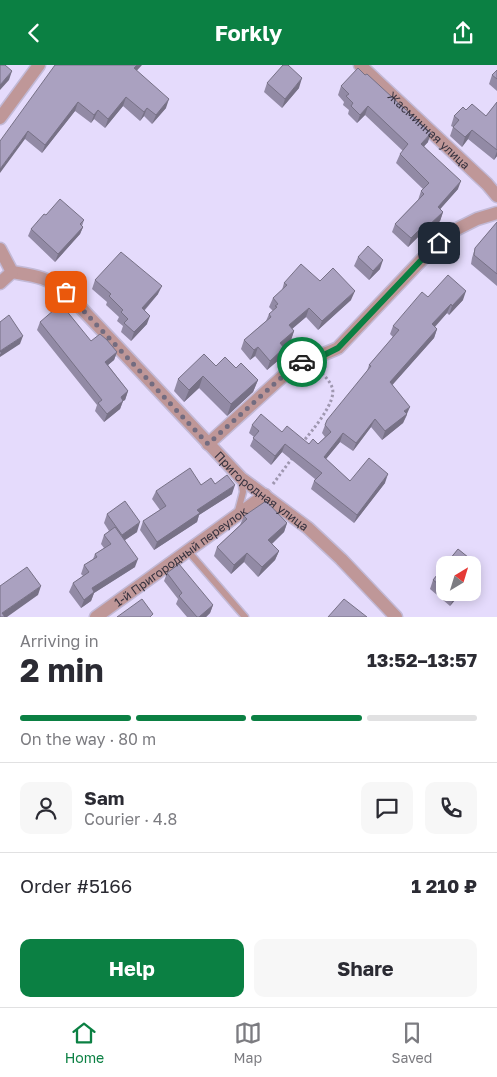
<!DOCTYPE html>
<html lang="en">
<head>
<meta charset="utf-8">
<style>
	:root { --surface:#fff; --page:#f7f7f7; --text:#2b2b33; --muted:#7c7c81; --line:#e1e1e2; --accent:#0b8043 }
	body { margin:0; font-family:"Golos Text",sans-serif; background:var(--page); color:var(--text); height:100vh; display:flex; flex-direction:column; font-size:19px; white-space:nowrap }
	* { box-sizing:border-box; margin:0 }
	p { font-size:16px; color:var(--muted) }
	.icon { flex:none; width:28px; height:28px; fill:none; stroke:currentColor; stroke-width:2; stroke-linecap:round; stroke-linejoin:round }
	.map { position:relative; height:552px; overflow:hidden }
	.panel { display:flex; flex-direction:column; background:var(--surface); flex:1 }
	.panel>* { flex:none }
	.needle { width:32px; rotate:38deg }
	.tools { position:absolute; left:436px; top:491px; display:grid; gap:10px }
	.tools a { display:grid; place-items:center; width:45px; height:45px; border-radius:10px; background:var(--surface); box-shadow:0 2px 12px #0003; font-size:25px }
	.pin { position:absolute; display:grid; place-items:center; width:42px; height:42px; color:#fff; margin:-21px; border-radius:10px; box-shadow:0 2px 8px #0006 }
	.courier { position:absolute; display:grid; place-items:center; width:50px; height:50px; margin:-25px; border:4px solid #0b8043; border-radius:50%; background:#fff; color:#222; box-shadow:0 1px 6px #0007 }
	.overview em { font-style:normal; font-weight:700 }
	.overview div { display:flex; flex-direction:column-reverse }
	.overview { display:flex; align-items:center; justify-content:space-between; height:85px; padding:0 20px }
	h1 { font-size:32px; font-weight:700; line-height:38px }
	.bar { display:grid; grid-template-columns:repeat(4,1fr); gap:8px 5px; align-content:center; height:60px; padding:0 20px }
	.bar i { height:6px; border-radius:4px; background:var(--line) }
	.bar .on { background:var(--accent) }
	.bar p { grid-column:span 4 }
	.line { display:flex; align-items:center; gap:12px; padding:0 20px; border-top:1px solid var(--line) }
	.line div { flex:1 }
	.round { display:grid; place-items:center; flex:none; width:52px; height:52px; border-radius:10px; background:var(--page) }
	.cta { display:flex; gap:10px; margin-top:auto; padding:10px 20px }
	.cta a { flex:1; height:58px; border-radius:10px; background:var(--accent); color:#fff; font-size:20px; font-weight:700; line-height:58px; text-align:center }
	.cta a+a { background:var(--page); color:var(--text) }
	header { display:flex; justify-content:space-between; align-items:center; height:65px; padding:0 20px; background:var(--accent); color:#fff; font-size:22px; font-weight:700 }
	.tab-bar { display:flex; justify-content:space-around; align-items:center; height:70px; border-top:1px solid var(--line); background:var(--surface); font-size:14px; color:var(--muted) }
	.tab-bar a { display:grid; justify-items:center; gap:2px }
	.tab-bar .on { color:var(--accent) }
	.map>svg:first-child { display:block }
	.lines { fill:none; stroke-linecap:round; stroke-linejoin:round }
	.service-casing { stroke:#c2b9d6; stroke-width:9 }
	.minor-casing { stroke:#c2b9d6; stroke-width:15 }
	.path { stroke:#9f97b0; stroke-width:3; stroke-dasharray:2.5 2.5; stroke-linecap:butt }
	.service { stroke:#bf9798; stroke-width:6 }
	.minor { stroke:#bf9798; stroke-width:12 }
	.wall { fill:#928aa5 }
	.shaded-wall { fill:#777186 }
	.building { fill:#aaa1c0; stroke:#777186 }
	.done { stroke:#736c80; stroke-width:5; stroke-dasharray:0 9 }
	.route { stroke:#0b8043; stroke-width:6 }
	.labels { text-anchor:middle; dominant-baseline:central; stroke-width:5; stroke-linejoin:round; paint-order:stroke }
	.street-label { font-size:12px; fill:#35313e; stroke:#fff }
</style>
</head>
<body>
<header><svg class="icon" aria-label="back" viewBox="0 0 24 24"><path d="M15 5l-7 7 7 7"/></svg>Forkly<svg class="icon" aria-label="share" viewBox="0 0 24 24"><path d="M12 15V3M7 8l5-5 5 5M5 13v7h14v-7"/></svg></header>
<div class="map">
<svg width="497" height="552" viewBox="0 0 497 552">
	<rect width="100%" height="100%" fill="#e5dbfc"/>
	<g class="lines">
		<defs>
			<path id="service" d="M238,446L243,427L241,414
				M187,485L245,552"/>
			<g id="minor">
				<path id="s1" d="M360,0L487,119L497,131"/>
				<path d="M0,53L39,0"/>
				<path id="s2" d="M0,184L12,207C36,211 47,212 66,227L241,413L308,463L341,494L396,552"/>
				<path d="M0,218L12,207"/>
				<path d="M208,379L293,302C306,294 324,290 338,283L428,188L451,167L477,154L497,148"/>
				<path id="s3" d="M96,552L265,430"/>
			</g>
		</defs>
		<!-- service casing -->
		<use href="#service" class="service-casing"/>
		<!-- minor casing -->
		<use href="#minor" class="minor-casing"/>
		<!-- path -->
		<path class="path" d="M302,378C311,367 338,336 332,322C330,316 324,311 320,305
			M273,419L293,392"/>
		<!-- service -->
		<use href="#service" class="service"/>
		<!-- minor -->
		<use href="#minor" class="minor"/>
	</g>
	<!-- wall -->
	<path class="wall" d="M497,5V26L489,19L492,10Z
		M136,6L166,43L152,59L144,51L140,56L123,41L105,63L94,54L91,58L75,46L42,88L25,74L0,76Z
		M267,18L299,23L282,43L264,27Z
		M341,21L428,77L424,81L458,124L440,144L443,147L440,156L424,170L422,168L408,182L392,167L395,159L418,135L421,126L423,124L396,98L400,89L403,86L365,50L357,58L348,49L349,45L343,40L344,37L338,30Z
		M497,37V91L494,95L468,74L462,82L450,71L453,62L451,61L454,51L466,45L486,51Z
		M46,150L84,155L82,161L83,162L80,169L55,197L28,171L31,164Z
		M497,157V221L471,199L472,193L475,183Z
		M358,192L380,204L369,215L354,201Z
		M95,215L158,229L145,245L147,259L131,276L121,267L123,261L117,256L119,252L106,240L107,237L92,224Z
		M320,216L351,235L318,265L306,252L292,264L294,266L291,275L283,282L284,283L281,293L267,305L255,291L250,295L241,284L244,275L266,256L269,249L273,246L269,242L273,233L282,225L284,218Z
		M428,232L463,235L449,250L447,248L435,262L437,264L434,273L392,320L407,350L403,358L382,375L371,362L353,386L340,377L326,394L350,416L385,418L354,458L311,424L314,416L315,414L282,387L271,400L250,381L254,372L249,368L252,360L282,367L309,379H318L325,372L322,368L325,360L367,306L369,300L393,272L390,269L393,261Z
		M40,257L117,287L114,295L108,300L128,326L125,335L123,336L120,344L104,357L95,346L97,340L37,265Z
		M216,301L236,303L258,315L253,327L227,351L199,323L184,337L174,326L178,314Z
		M215,419L232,429L199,450L197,457L154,485L140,465L143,456L160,445L152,434L156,426L201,420Z
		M107,449L137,467L125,475L135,502L94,528L91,536L81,543L69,527L73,518L83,511L81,509L84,500L93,494L95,489L104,483L101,479L104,470L109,466L104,458Z
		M244,451L287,458L284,467L272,479L279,486L275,495L258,512L244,497L231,509L214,491L217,482L240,460Z
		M458,484L479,501L475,510L472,514V500H445V528H461L450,541L430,524L433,515Z
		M167,508L213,540L210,548L206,552H187L176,539L178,534L164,516Z"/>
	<!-- shaded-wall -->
	<path class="shaded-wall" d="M137,0H142L131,12L134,3Z
		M12,6L9,15L0,25V20Z
		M302,13L299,23L282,43L285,34Z
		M126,32L123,41L105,63L108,54Z
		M169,34L166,43L152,59L156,50Z
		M78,37L75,46L42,88L45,80Z
		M368,41L365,50L357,58L360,50Z
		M147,43L144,51L140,56L144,47Z
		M98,45L94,54L91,58L94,50Z
		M472,65L468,74L462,82L465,72Z
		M28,66L25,74L0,108V104Z
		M431,68L428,77L418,88L421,79Z
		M497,86V91L494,95Z
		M461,116L458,124L435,150L438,142Z
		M443,147L440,156L424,170L427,162Z
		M425,159L422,168L408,182L411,173Z
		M83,162L80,169L55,197L58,189Z
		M383,195L380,204L369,215L373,206Z
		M162,221L158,229L139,251L142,243Z
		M355,226L351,235L318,265L322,256Z
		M466,226L463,235L449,250L452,241Z
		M451,239L447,248L429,268L432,259Z
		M309,243L306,252L286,269L289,260Z
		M150,251L147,259L131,276L134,267Z
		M437,264L434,273L387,326L390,317Z
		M294,266L291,275L276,287L280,278Z
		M23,271L20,279L0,292V294V286Z
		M258,282L255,291L250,295L254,285Z
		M284,283L281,293L267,305L270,296Z
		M117,287L114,295L102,305L105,297Z
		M203,311L199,323L184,337L189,325Z
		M258,315L253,327L227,351L231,339Z
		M128,326L125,335L123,336L120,344L104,357L107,349L121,332Z
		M410,342L403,358L382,375L385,366L404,346Z
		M375,354L371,362L353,386L356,378Z
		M343,368L340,377L321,400L324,392Z
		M285,379L282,387L271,400L275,391Z
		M388,409L385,418L354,458L357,450Z
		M235,420L232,429L199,450L197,457L154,485L157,477L197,445Z
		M140,457L137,467L119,479L122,470Z
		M287,458L284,467L265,485L268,475Z
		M279,486L275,495L258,512L262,502Z
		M247,488L244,497L231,509L234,500Z
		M138,494L135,502L94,528L91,536L81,543L84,535L92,523Z
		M479,501L475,510L472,514V508Z
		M41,521L38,530L7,552H1L2,548Z
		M457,528H461L450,541L454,532Z
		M213,540L210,548L206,552H199Z"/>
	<!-- building -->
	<path class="building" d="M0,0H5L12,6L0,20Z
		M55,0H137L134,3L169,34L156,50L147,43L144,47L126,32L108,54L98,45L94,50L78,37L45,80L28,66L0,104V76Z
		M283,0H288L302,13L285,34L267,18Z
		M358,3L365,10L367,9L431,68L421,79L461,116L438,142L443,147L427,162L425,159L411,173L395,159L424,129L421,126L429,118L400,89L408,79L368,41L360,50L351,41L353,38L346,31L349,29L341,21Z
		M497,5V14L492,10Z
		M497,37V85L472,65L465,72L453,62L459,55L454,51L463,42L466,45L472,39L486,51Z
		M60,134L84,155L80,159L83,162L58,189L31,164L44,149L46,150Z
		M497,157V209L474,190L475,183Z
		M368,181L383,195L373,206L358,192Z
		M121,187L162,221L142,243L150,251L134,267L124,258L128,254L121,247L123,245L109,231L111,229L95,215Z
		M301,199L320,216L333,203L355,226L322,256L309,243L289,260L294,266L280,278L284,283L270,296L258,282L254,285L244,275L271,252L269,249L277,242L275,241L278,239L273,233L287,220L284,218Z
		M448,210L466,226L452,241L451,239L432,259L437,264L390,317L410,342L404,346L407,349L385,366L375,354L356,378L343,368L324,392L350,416L369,393L388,409L357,450L314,416L322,408L285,379L275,391L253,373L259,366L252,360L261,349L282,367L287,361L309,379L313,374L318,379L331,367L325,360L327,355L371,301L369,300L399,265L393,261L422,227L428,232Z
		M61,239L91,276L100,269L107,275L117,287L105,297L128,326L121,332L123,336L107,349L98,338L102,335L40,257Z
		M9,250L23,271L0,286L2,288L0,290V257Z
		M204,289L216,301L225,292L236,303L241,298L258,315L231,339L203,311L189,325L178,314Z
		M190,403L201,420L211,413L215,419L227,410L235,420L197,445L200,448L157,477L143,456L166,441L156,426Z
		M125,436L140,457L122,470L107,449Z
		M266,436L287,458L268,475L279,486L262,502L247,488L234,500L217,482L247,454L244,451Z
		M115,462L138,494L92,523L94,527L84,535L73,518L89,507L84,500L97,492L95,489L111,479L104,470Z
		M458,484L479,501L472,508V500H445V524L433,515Z
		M179,499L213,540L199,552H197L179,531L182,528L167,508Z
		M27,502L41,521L2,548L5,552H0V521Z
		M449,528H457L454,532Z
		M142,534L153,549L150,552H117Z
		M344,534L367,552H328Z"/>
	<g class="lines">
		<!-- done -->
		<path class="done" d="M66,227L208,379L293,302L302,297"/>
		<!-- route -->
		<path class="route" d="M302,297L320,292L338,283L428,188L439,178"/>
	</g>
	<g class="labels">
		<!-- street labels -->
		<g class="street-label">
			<text stroke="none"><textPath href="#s1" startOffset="95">Жасминная улица</textPath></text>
			<text stroke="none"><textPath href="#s2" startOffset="364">Пригородная улица</textPath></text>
			<text stroke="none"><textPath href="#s3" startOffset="104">1-й Пригородный переулок</textPath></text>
		</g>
	</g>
</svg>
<div class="tools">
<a><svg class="needle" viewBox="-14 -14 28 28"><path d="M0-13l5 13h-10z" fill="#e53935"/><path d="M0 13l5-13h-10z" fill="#7c7c81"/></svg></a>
</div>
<div class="pin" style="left:66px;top:227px;background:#ea580c"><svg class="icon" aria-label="bag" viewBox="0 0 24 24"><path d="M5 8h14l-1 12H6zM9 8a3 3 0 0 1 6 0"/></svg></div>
<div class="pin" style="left:439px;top:178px;background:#1f2937"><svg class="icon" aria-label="home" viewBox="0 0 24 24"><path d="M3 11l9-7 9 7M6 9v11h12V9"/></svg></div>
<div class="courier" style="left:302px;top:297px"><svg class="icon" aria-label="car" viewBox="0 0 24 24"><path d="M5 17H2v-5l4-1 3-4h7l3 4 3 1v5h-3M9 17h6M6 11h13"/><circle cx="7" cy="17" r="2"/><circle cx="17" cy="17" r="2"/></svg></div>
</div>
<section class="panel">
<div class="overview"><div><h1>2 min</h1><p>Arriving in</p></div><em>13:52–13:57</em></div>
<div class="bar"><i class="on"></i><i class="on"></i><i class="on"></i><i></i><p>On the way · 80 m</p></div>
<div class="line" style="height:90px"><a class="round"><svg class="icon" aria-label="person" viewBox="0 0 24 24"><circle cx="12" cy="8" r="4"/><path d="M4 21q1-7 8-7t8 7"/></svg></a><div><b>Sam</b><p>Courier · 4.8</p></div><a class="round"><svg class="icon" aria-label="chat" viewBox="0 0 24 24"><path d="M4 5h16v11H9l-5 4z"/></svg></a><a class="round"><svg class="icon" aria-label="phone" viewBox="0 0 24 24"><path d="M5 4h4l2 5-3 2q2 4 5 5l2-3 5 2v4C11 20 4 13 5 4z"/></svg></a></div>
<div class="line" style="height:65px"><div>Order #5166</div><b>1 210 ₽</b></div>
<div class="cta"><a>Help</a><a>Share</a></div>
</section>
<nav class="tab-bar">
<a class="on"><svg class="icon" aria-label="home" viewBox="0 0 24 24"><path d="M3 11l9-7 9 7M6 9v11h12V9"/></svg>Home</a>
<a><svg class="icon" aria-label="map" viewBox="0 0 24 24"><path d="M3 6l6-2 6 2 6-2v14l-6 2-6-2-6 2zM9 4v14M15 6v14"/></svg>Map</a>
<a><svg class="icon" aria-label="saved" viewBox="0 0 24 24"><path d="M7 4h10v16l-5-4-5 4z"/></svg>Saved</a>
</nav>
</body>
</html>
